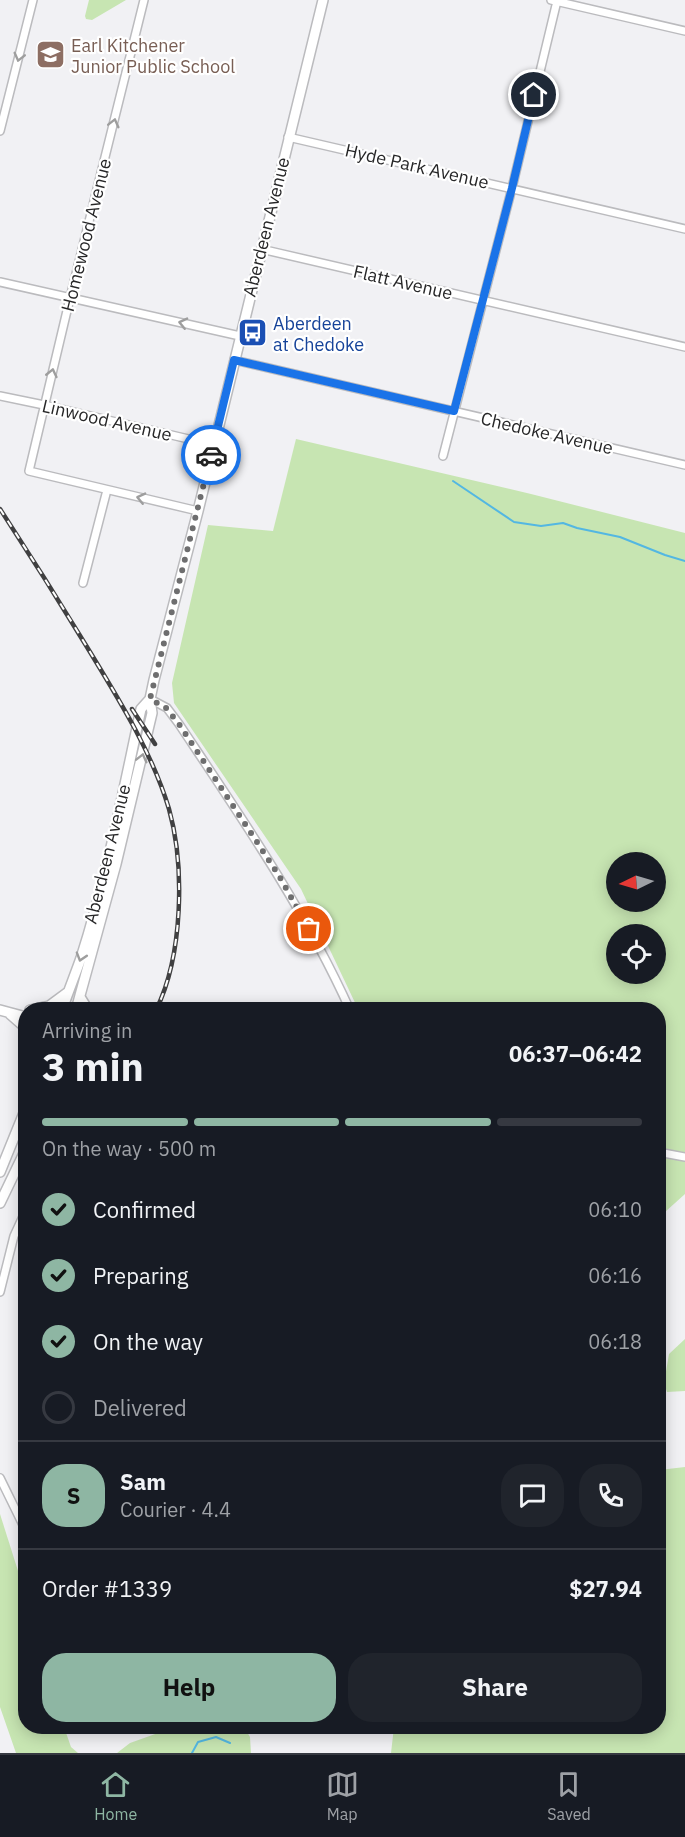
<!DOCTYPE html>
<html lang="en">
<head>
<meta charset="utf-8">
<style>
	:root { --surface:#171b24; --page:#20242c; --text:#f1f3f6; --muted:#9ea1a6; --line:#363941; --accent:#8eb6a3 }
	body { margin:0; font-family:"IBM Plex Sans",sans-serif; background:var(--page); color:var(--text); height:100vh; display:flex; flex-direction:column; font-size:22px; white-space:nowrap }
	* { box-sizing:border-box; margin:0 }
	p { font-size:20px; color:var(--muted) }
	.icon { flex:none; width:33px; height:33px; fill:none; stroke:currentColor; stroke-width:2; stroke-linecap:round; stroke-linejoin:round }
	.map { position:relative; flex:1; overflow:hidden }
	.sheet { position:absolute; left:18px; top:1002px; width:648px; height:732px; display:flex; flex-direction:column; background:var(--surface); border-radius:24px; box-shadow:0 3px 15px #0003 }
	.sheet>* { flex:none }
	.needle { width:39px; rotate:265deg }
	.fabs { position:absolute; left:606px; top:852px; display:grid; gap:12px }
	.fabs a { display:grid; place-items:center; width:60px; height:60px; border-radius:50%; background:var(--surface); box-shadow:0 3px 15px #0003; font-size:30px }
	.pin { position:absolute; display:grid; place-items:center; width:51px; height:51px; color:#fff; margin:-26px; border:3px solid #fff; border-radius:50%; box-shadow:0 2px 6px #0007 }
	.courier { position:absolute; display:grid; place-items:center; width:60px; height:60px; margin:-30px; border:4px solid #1a73e8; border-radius:50%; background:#fff; color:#222; box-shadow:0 2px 8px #0007 }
	.head em { font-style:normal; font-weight:800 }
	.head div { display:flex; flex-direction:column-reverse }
	.head { display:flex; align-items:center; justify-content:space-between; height:102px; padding:0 24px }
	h1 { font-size:39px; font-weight:800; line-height:45px }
	.bar { display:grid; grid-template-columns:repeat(4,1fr); gap:9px 6px; align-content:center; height:72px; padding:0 24px }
	.bar i { height:8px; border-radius:4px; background:var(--line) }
	.bar .active { background:var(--accent) }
	.bar p { grid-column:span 4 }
	.line { display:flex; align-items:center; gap:15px; padding:0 24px; border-top:2px solid var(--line) }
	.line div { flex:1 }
	.round { display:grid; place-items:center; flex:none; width:63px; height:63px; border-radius:24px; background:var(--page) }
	ol { padding:0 24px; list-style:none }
	li { display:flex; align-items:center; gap:18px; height:66px }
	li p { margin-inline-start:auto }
	li .icon { padding:6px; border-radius:50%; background:var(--accent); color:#111; stroke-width:4 }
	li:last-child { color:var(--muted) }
	li i { width:33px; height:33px; border:3px solid var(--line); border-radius:50% }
	.action { display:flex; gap:12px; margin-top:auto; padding:12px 24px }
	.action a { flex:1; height:69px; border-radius:24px; background:var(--accent); color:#111; font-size:24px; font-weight:800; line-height:69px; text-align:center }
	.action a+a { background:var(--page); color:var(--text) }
	.tabs { display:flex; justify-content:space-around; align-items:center; height:84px; border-top:2px solid var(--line); background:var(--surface); font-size:16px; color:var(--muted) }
	.tabs a { display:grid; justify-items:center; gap:3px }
	.tabs .active { color:var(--accent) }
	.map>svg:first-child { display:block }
	.green { fill:#c7e5b2; fill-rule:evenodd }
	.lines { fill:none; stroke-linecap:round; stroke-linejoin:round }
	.stream { stroke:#53b7e2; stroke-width:2 }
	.street-casing { stroke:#bbbbbe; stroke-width:10 }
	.secondary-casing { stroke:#bbbbbe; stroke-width:12 }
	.street { stroke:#fff; stroke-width:7 }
	.secondary { stroke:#fff; stroke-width:9 }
	.rail-casing { stroke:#404041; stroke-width:4.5 }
	.rail { stroke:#fff; stroke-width:2; stroke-dasharray:7; stroke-linecap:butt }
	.oneway { stroke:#9e9e9e }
	.done { stroke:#6e6e6f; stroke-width:6; stroke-dasharray:0 10.8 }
	.route { stroke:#1a73e8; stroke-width:8 }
	.labels { text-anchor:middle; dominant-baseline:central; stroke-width:4.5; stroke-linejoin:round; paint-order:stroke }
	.education-label { font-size:18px; fill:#785e54; stroke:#fff; text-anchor:start }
	.street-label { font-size:18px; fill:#272728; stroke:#fff }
	.transit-label { font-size:18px; fill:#164399; stroke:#fff; text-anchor:start }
</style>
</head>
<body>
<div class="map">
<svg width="685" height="1753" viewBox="0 0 685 1753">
	<rect width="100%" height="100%" fill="#f1f1f4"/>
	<!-- green -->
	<path class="green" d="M89,0H126L92,20L86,19L85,16Z
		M296,439L531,494L685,533V1194L665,1212H659L658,1010L358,1009L301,889L174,703L172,683L208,525L273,531ZM616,862H656V902H616ZM616,934H656V974H616Z
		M685,1339V1391L667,1392L664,1383L669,1354Z
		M685,1467V1753H391L394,1727L658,1726L659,1470Z
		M0,1514L25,1593L26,1726L64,1727L71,1747L78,1753H16L0,1707Z
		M168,1727H244L250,1737L251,1753H117L130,1743L158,1733Z"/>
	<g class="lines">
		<!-- stream -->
		<path class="stream" d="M453,481L514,522L541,526L563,523L577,528L620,537L665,555L685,561
			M192,1753L198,1742L216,1737L230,1743"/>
		<defs>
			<path id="street" d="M144,0L70,298L29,471L198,511
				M551,0L685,31
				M0,131L33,0
				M288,137L685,229
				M261,249L685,347
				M0,282L240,336
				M234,360L685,465
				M0,396L44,405L214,445
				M443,456L512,188L557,1
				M83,583L107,490
				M150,699L167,708L179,724C241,817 304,908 350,1010
				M658,1152L685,1157
				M0,1292L14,1236L26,1210
				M0,1478L26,1531"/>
			<path id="secondary" d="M80,997L88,1010
				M0,1010L26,1017
				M30,1010L49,1006L68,992
				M62,1010C68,992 75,975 81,958C107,877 123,792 141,709L150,699
				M76,1010L116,864L152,713L150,699L154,680L198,511L323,0
				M10,1014L26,1028
				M0,1172L26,1108
				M0,1203L26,1149"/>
		</defs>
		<!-- street casing -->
		<use href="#street" class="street-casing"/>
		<!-- secondary casing -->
		<use href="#secondary" class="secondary-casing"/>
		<!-- street -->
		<use href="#street" class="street"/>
		<!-- secondary -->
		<use href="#secondary" class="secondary"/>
		<defs>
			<path id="rail" d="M0,509C30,555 59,601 87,647C118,698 152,752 169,809C185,866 183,956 156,1010
				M132,709L155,744"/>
		</defs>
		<!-- rail casing -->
		<use href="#rail" class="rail-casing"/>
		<!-- rail -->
		<use href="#rail" class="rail"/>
	</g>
	<!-- one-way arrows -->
	<defs><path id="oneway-chevron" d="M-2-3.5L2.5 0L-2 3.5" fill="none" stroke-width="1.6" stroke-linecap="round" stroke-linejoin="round" transform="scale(1.5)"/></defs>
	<g class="oneway">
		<use href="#oneway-chevron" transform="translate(19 57) rotate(104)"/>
		<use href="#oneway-chevron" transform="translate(114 123) rotate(-76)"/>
		<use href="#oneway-chevron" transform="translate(183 323) rotate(-167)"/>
		<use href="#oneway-chevron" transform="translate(52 373) rotate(-77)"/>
		<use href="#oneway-chevron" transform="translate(141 498) rotate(-167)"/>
		<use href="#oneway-chevron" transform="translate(142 758) rotate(-76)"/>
		<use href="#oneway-chevron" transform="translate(81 957) rotate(107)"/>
	</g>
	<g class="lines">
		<!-- done -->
		<path class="done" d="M211,455L150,699L166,708L179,724L278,874L309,929"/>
		<!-- route -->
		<path class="route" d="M211,455L234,360L454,411L512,188L534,95"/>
	</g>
	<!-- icons -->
	<defs>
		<symbol id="school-square" viewBox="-11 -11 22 22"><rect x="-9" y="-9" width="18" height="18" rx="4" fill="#8d6e63" stroke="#fff"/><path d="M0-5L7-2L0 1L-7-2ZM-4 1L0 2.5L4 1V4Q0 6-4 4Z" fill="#fff"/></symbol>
		<symbol id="bus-square" viewBox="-11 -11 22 22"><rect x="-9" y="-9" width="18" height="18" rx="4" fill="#1a4fb4" stroke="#fff"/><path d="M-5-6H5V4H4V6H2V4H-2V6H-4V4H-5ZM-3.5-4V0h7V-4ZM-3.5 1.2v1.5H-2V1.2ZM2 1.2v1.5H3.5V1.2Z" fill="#fff"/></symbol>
	</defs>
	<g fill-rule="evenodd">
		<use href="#school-square" x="34" y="38" width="33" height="33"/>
		<use href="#bus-square" x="236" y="316" width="33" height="33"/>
	</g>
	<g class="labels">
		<!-- education labels -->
		<g class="education-label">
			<text x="71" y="45">Earl Kitchener<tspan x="71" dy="21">Junior Public School</tspan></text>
		</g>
		<!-- street labels -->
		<g class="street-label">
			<text transform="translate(417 166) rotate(13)">Hyde Park Avenue</text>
			<text transform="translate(266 227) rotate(-76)">Aberdeen Avenue</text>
			<text transform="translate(86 235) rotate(-76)">Homewood Avenue</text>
			<text transform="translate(403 282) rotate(13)">Flatt Avenue</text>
			<text transform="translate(107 420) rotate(13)">Linwood Avenue</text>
			<text transform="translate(547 433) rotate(13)">Chedoke Avenue</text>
			<text transform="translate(107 854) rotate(-76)">Aberdeen Avenue</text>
		</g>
		<!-- transit labels -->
		<g class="transit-label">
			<text x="273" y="323">Aberdeen<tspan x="273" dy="21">at Chedoke</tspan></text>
		</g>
	</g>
</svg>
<div class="fabs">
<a><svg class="needle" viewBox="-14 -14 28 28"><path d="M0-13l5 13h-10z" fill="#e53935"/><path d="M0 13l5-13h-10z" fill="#9ea1a6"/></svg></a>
<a><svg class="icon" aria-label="locate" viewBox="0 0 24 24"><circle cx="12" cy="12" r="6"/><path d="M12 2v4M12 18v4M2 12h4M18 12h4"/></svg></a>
</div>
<div class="pin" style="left:309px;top:929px;background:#ea580c"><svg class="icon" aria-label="bag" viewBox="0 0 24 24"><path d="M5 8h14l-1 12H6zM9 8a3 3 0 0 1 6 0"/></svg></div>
<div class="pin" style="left:534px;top:95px;background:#1f2937"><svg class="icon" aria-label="home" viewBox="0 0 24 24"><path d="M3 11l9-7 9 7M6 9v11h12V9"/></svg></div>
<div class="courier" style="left:211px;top:455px"><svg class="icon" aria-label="car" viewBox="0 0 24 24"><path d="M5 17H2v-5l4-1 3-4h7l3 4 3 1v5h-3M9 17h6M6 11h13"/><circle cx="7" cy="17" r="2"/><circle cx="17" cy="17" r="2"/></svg></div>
<section class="sheet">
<div class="head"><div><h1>3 min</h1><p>Arriving in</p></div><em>06:37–06:42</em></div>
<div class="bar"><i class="active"></i><i class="active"></i><i class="active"></i><i></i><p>On the way · 500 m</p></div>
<ol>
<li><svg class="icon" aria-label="check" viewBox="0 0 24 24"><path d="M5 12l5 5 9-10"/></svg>Confirmed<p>06:10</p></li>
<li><svg class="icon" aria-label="check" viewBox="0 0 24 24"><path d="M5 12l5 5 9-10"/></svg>Preparing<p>06:16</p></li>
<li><svg class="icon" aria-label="check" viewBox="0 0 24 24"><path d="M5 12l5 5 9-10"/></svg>On the way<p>06:18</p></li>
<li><i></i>Delivered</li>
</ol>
<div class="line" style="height:108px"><b class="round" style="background:var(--accent);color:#111">S</b><div><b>Sam</b><p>Courier · 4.4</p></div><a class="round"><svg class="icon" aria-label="chat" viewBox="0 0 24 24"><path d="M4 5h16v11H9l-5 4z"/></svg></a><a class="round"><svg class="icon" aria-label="phone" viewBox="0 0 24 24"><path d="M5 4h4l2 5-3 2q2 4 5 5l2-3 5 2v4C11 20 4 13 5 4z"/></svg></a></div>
<div class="line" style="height:78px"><div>Order #1339</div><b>$27.94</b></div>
<div class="action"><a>Help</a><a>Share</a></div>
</section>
</div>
<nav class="tabs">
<a class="active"><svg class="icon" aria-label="home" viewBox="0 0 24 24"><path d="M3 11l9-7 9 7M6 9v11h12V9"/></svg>Home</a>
<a><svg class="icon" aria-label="map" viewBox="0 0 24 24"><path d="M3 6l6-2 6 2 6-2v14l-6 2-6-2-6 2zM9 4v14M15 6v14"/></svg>Map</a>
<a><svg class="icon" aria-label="saved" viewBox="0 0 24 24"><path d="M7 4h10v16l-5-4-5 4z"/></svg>Saved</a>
</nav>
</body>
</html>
